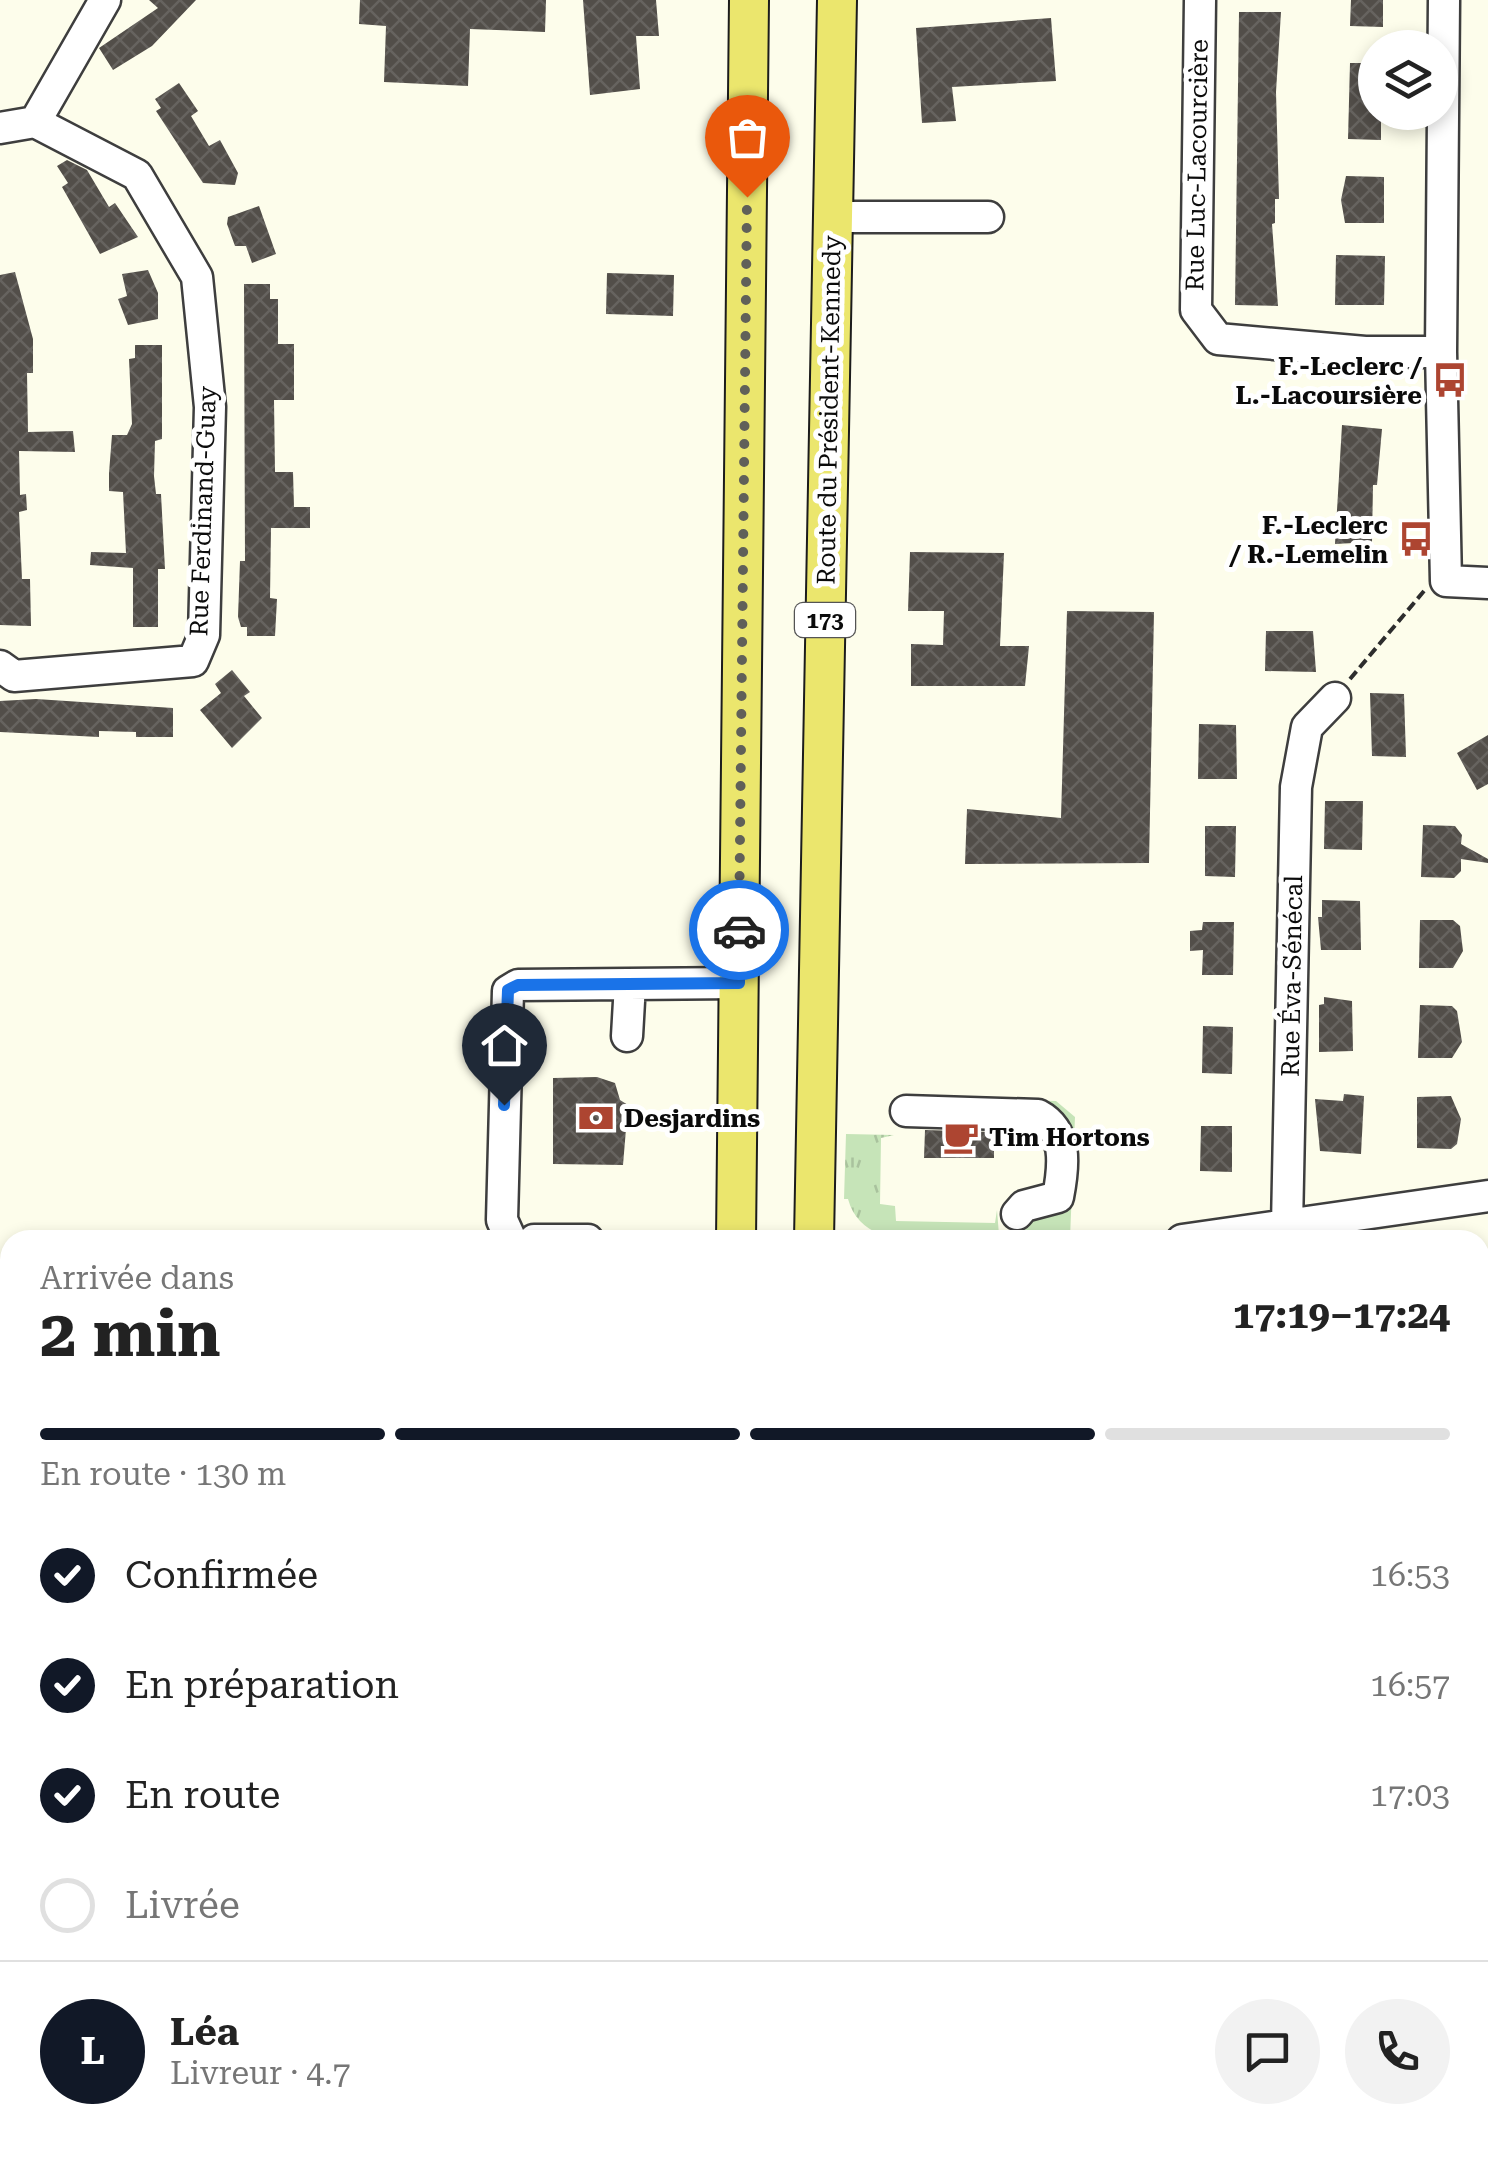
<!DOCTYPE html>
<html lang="fr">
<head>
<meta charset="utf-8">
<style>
	:root { --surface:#fff; --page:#f2f2f2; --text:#222; --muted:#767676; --line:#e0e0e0; --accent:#111827 }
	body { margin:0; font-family:"Roboto Serif",serif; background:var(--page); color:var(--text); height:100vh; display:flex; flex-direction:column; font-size:38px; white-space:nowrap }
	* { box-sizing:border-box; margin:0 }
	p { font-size:32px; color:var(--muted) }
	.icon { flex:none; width:55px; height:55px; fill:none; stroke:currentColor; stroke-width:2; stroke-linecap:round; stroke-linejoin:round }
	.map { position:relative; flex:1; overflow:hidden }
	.panel { position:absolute; left:0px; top:1230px; width:1490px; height:930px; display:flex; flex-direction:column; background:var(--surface); border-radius:30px 30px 0 0; box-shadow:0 5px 15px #0003 }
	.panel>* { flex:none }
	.buttons { position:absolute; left:1358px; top:30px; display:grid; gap:20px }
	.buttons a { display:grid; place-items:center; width:100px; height:100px; border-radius:50%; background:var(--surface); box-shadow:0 5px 15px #0003; font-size:50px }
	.pin { position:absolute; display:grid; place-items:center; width:85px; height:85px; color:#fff; margin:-102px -42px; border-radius:50% 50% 50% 0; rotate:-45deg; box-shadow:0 0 10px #0007 }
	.pin .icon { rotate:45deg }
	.courier { position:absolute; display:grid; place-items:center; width:100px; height:100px; margin:-50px; border:8px solid #1a73e8; border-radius:50%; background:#fff; color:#222; box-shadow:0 2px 12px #0007 }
	.overview em { font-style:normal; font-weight:700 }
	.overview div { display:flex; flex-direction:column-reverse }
	.overview { display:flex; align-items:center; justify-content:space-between; height:170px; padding:0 40px }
	h1 { font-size:65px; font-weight:700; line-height:75px }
	.bar { display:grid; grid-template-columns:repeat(4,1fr); gap:15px 10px; align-content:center; height:120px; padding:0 40px }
	.bar i { height:12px; border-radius:8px; background:var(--line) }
	.bar .on { background:var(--accent) }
	.bar p { grid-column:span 4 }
	.line { display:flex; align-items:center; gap:25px; padding:0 40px; border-top:2px solid var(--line) }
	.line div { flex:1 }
	.round { display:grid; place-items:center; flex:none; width:105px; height:105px; border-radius:52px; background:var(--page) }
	ol { padding:0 40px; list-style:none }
	li { display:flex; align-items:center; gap:30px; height:110px }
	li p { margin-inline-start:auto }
	li .icon { padding:10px; border-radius:50%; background:var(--accent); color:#fff; stroke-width:4 }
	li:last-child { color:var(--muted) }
	li i { width:55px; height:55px; border:5px solid var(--line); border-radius:50% }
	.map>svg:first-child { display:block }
	.grass { fill:url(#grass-tufts) }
	.park { fill:url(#park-crowns) }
	.building { fill:url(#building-cross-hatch) }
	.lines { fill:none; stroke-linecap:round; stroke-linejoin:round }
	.minor-casing { stroke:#3e3e3e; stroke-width:35 }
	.major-casing { stroke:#1c1c1c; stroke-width:42 }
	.path { stroke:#2d2d2d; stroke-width:4; stroke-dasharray:10 5; stroke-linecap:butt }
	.minor { stroke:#fff; stroke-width:30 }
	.major { stroke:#ebe66d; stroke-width:38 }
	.done { stroke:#606059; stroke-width:10; stroke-dasharray:0 18 }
	.route { stroke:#1a73e8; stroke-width:12 }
	.labels { text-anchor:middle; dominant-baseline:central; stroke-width:10; stroke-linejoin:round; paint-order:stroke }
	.shield { fill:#fff; stroke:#545454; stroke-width:2.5 }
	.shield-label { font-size:22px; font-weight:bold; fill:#0b0b0b }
	.street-label { font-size:25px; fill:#0b0b0b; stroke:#fff }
	.poi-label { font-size:25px; font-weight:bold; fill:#0b0b0b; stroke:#fff; text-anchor:end }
</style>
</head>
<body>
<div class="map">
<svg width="1488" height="2160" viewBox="0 0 1488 2160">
	<defs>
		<pattern id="grass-tufts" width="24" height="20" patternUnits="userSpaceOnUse" patternTransform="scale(2.5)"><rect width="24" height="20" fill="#c6e4b8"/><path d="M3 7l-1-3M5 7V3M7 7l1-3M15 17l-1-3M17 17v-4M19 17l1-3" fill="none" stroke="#a9c29d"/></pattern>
		<pattern id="park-crowns" width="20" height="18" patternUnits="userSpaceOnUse" patternTransform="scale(2.5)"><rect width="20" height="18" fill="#c6e4b8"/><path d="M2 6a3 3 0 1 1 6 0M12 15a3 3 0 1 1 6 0" fill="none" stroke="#a9c29d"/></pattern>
		<pattern id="building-cross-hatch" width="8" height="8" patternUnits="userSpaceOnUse" patternTransform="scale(2.5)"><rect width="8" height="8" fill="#524e49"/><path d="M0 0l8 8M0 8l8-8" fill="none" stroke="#66635f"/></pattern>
	</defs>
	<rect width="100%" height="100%" fill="#fdfdeb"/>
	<!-- grass -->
	<path class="grass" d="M944,1098L1056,1101L1075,1117L1070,1238L1030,1240L1023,1231L1022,1214L1054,1204L1066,1133Z
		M846,1134L894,1135L881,1138L880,1204L895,1206L896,1221L995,1223L997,1210L999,1235L989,1240C942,1240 863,1255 848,1199H844Z"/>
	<!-- park -->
	<path class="park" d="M10,1582V1747L0,1749V1584Z"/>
	<!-- building -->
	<path class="building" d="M149,0H196L152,46L113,70L99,48L158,8Z
		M360,0H546L545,32L470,29L468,86L384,82L386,26L359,24Z
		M583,0H656L659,36H636L640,89L590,95Z
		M1351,0H1383V27L1350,26Z
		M1239,12H1281L1276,92L1279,199H1275V223L1272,224L1278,306L1235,305Z
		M1051,18L1056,81L952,87L956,121L922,123L916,28Z
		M1350,63H1375V112H1381V140L1348,139Z
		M179,83L198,111L191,116L209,146L220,140L238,173L235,185L203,183L156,111L161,108L155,99Z
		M67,160L87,170L109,207L115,203L138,237L100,254L62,187L68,183L57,166Z
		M1346,176L1384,177V223H1345L1341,200Z
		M259,206L276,254L252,263L246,246H235L227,224L228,217Z
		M1336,255L1385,256L1384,305H1335Z
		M148,270L158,293V319L128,325L118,299L127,296L122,274Z
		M15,272L33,339V373H27L28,432L73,431L75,452L19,451L20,495L26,494L27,510L19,512L22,579H30L31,626L0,625V275Z
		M607,273L674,275L673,316L606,314Z
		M244,284H270V299H278V344H294V400H274L275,472H293L294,507H310V528H271L270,598L277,599L275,636H247V627H241L238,617L240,561H245Z
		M135,345H162V439L155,441L154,476L156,494H161L165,569H158V627H133V568L90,565L91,552L126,553L123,492L109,491V473L112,435H127L132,424L129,359L135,358Z
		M1342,425L1382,429L1377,485H1373L1372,542L1335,544Z
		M910,552L1004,553L1000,646H1029L1025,686H911V644L943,645L944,611H908Z
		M1067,611L1154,612L1149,863L965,864L967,809L1061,818Z
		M1266,631H1313L1316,672L1265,671Z
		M232,670L250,692L244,696L262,718L232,748L200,710L221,693L215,684Z
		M1370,693L1404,694L1406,757L1372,756Z
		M36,699L173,708V737H136V732L99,731V737L0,732V701Z
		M1199,724L1236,725L1237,779H1198Z
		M1488,735V784L1477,790L1457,753Z
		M1325,801H1363L1362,850L1324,849Z
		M1423,825L1455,826L1462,835L1461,844L1488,859V863L1461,859V871L1454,878L1421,877Z
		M1205,826H1236L1235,877L1205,876Z
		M1322,900L1360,901L1361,950H1321L1318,917H1322Z
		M1420,920H1453L1460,926L1463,951L1453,968H1419Z
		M1203,922H1234L1233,975H1202L1203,950L1190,951V931L1202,930Z
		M1324,997L1352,1001L1353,1051L1319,1052V1005L1324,1004Z
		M1420,1005L1452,1006L1457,1011L1462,1042L1452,1058H1418Z
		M1203,1026L1233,1027L1232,1074L1202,1073Z
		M597,1077L615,1083L620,1100L628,1105L623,1165L553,1164V1078Z
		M1344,1094L1364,1096L1361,1154L1320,1151L1315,1099L1343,1101Z
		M1451,1096L1461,1119L1457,1144L1451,1149L1417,1148V1097Z
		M1201,1126H1232V1172L1200,1171Z
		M925,1130L994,1132V1158H924Z"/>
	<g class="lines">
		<defs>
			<path id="minor" d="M1200,0L1196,310L1218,339L1365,352H1441
				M1444,0L1441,352L1446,581
				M0,128L35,122L105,0
				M833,217H988
				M1446,581L1488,583
				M0,666L14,676L193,661L204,635L210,407L197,277L137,175L35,122
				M627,1036L630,984
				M906,1111L1038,1115C1068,1131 1064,1166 1058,1197L1024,1206L1017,1214
				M1287,1226L1296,787L1307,727L1335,698
				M511,1240L502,1220L508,991L518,985L739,983
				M534,1240H588
				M1182,1240L1488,1196
				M0,1347L10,1346
				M170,2160V2150
				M384,2160V2150"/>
			<path id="major" d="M736,1240L749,0
				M814,1240L837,0
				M721,2160V2150
				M800,2160L801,2150"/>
		</defs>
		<!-- minor casing -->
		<use href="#minor" class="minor-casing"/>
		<!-- major casing -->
		<use href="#major" class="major-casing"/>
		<!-- path -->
		<path class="path" d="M1350,679L1424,591
			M1480,1490L1484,1498L1488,1496"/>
		<!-- minor -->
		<use href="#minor" class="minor"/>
		<!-- major -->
		<use href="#major" class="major"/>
	</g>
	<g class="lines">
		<!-- done -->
		<path class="done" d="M739,930L747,197"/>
		<!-- route -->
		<path class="route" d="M504,1105L508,990L518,985L739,983V930"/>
	</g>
	<!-- icons -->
	<defs>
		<symbol id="bus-bare" viewBox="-9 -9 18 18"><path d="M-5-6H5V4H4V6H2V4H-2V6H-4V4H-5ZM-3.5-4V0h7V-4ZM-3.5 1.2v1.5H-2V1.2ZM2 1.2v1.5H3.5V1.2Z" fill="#ad4531" stroke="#fff" stroke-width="2.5" paint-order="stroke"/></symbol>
		<symbol id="bank-bare" viewBox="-9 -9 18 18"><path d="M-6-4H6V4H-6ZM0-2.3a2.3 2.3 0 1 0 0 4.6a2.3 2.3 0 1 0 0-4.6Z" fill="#ad4531" stroke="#fff" stroke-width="2.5" paint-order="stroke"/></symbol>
		<symbol id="cafe-bare" viewBox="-9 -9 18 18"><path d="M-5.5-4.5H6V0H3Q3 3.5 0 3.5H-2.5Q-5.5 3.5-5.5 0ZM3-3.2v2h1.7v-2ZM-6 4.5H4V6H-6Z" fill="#ad4531" stroke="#fff" stroke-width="2.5" paint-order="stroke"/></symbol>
	</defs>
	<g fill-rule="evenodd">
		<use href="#bus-bare" x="1425" y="355" width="50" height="50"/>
		<use href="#bus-bare" x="1391" y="514" width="50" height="50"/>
		<use href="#bank-bare" x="571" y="1093" width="50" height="50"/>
		<use href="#cafe-bare" x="936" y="1112" width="50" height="50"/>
	</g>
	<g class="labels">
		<!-- shield labels -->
		<rect class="shield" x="795" y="603" width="60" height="34" rx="8"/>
		<g class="shield-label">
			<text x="825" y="620">173</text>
		</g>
		<!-- street labels -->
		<g class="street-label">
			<text transform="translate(1197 165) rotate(-89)">Rue Luc-Lacourcière</text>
			<text transform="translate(829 410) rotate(-89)">Route du Président-Kennedy</text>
			<text transform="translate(203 511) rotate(-88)">Rue Ferdinand-Guay</text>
			<text transform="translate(1292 976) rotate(-89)">Rue Éva-Sénécal</text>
		</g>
		<!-- poi labels -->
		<g class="poi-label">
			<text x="1422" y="366">F.-Leclerc /<tspan x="1422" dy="29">L.-Lacoursière</tspan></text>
			<text x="1388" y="525">F.-Leclerc<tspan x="1388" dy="29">/ R.-Lemelin</tspan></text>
			<text x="624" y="1118" text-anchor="start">Desjardins</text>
			<text x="989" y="1137" text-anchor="start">Tim Hortons</text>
		</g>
	</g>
</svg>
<div class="buttons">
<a><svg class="icon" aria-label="layers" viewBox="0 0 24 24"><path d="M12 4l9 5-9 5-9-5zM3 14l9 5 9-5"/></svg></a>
</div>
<div class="pin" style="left:747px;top:197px;background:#ea580c"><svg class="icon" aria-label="bag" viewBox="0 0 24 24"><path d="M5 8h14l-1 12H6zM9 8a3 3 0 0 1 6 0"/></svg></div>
<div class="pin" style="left:504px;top:1105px;background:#1f2937"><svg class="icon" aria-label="home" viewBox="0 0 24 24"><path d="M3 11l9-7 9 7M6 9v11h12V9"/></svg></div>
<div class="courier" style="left:739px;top:930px"><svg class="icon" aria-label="car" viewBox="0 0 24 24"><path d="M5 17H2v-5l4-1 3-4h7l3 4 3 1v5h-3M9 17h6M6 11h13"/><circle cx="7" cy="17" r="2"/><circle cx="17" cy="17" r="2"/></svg></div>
<section class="panel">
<div class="overview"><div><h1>2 min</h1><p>Arrivée dans</p></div><em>17:19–17:24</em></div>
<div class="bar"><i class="on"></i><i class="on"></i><i class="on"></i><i></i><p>En route · 130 m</p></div>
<ol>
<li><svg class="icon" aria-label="check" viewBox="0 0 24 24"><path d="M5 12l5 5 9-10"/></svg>Confirmée<p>16:53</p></li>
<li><svg class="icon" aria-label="check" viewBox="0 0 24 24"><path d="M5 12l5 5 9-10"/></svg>En préparation<p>16:57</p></li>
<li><svg class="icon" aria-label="check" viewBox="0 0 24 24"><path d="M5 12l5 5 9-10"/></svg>En route<p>17:03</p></li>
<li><i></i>Livrée</li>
</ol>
<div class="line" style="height:180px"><b class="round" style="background:var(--accent);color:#fff">L</b><div><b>Léa</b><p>Livreur · 4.7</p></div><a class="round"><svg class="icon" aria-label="chat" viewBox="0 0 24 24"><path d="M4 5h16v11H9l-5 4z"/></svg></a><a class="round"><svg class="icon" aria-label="phone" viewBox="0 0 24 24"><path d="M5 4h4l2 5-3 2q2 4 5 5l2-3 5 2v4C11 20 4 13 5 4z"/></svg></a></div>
</section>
</div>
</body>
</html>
